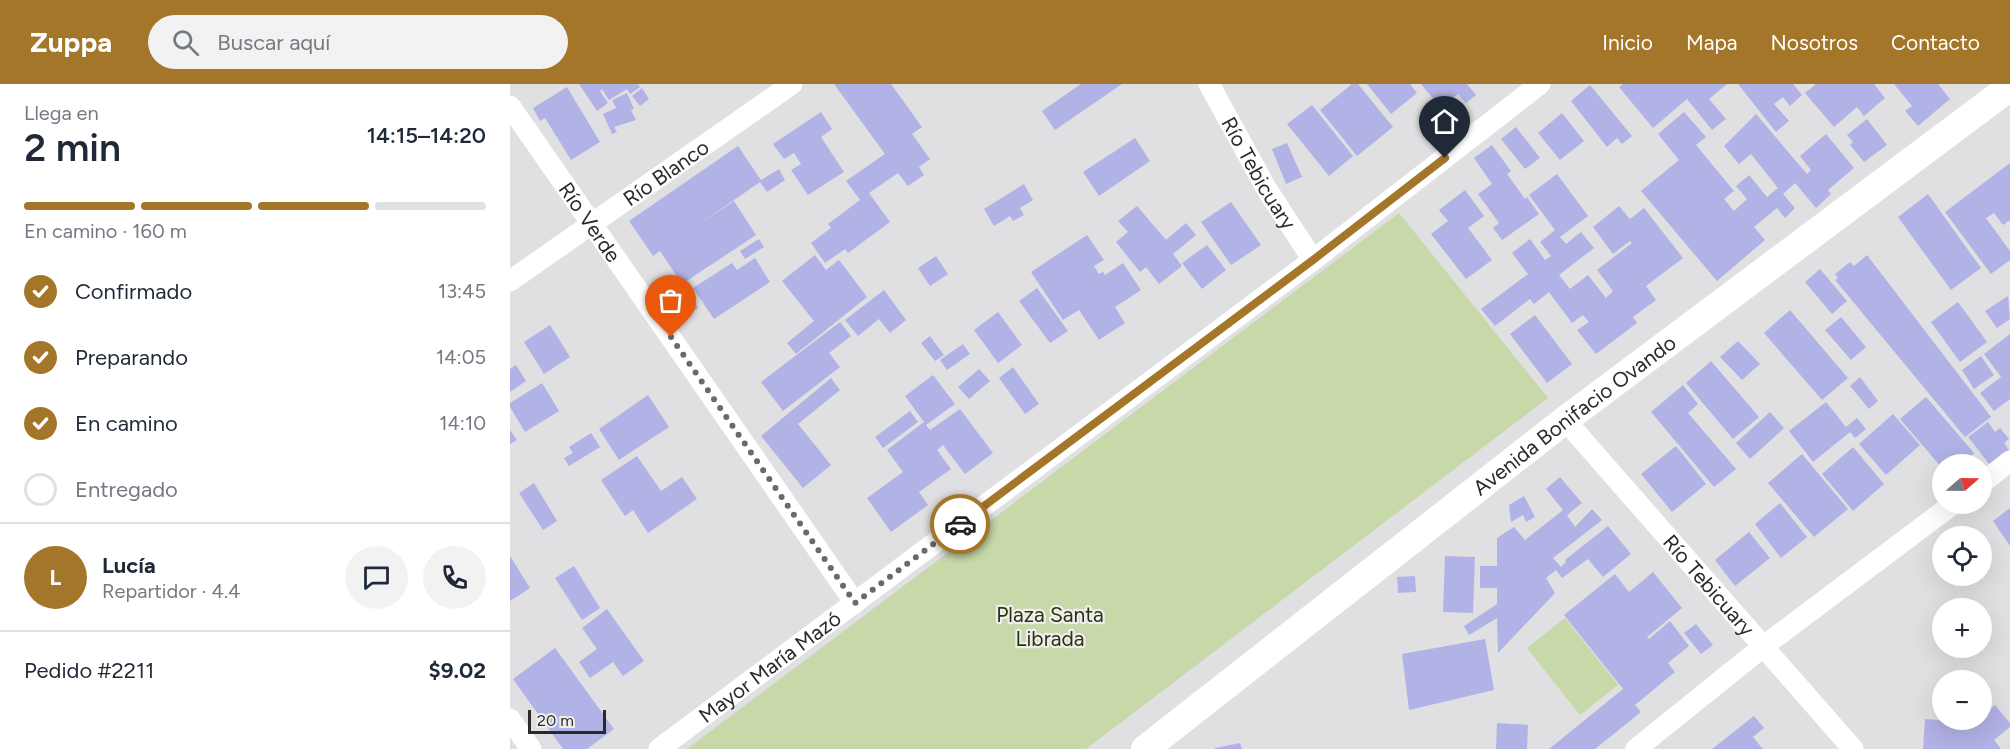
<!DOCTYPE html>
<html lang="es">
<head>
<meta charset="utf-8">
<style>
	:root { --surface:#fff; --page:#f2f2f3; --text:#1f2937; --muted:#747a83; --line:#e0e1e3; --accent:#a47629 }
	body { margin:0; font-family:Figtree,sans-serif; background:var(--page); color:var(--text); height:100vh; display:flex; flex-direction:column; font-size:22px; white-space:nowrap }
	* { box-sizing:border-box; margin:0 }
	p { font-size:20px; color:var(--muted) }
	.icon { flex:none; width:33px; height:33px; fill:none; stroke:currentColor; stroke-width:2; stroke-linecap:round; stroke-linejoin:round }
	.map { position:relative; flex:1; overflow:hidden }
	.drawer { display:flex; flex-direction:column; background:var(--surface); width:510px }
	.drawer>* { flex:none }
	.needle { width:39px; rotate:70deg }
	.buttons { position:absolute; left:1422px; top:370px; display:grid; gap:12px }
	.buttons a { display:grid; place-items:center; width:60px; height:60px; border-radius:50%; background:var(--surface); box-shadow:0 6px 24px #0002; font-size:30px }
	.scale { position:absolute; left:18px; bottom:15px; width:78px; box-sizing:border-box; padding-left:6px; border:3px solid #2a2a2a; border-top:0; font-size:16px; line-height:21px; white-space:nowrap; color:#2a2a2a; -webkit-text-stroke:4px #eeeeef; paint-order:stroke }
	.pin { position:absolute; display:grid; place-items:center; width:51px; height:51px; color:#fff; margin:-62px -26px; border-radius:50% 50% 50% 0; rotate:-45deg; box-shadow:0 0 6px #0007 }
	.pin .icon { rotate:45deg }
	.courier { position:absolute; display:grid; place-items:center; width:60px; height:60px; margin:-30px; border:4px solid #a47629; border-radius:50%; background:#fff; color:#222; box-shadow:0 2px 8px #0007 }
	.head em { font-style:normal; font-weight:600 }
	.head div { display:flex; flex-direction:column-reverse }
	.head { display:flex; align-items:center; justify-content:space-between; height:102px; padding:0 24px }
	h1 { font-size:39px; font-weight:600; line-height:45px }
	.bar { display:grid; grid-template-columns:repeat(4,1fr); gap:9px 6px; align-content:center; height:72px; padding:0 24px }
	.bar i { height:8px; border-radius:4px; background:var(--line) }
	.bar .active { background:var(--accent) }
	.bar p { grid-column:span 4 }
	.line { display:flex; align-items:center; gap:15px; padding:0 24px; border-top:2px solid var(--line) }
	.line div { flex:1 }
	.round { display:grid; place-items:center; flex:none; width:63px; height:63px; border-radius:32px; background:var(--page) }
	ol { padding:0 24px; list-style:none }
	li { display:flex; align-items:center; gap:18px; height:66px }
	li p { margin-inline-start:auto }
	li .icon { padding:6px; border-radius:50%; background:var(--accent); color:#fff; stroke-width:4 }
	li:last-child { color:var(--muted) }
	li i { width:33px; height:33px; border:3px solid var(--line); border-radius:50% }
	header { display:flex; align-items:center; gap:36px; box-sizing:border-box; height:84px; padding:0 30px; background:var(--accent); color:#fff }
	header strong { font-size:28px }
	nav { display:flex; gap:33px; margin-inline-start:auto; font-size:21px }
	.search { width:420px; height:54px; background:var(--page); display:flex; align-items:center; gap:15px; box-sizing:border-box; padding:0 21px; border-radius:33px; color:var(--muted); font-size:22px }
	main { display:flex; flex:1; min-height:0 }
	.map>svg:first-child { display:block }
	.green { fill:#c7d8a9 }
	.building { fill:#b1b2e5 }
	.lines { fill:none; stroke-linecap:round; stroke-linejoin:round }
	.street { stroke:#fff; stroke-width:21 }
	.secondary { stroke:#fff; stroke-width:28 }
	.done { stroke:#6a6a6a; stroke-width:6; stroke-dasharray:0 10.8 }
	.route { stroke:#a47629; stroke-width:8 }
	.labels { text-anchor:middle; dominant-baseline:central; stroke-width:4.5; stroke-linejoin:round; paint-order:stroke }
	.street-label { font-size:21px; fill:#2a2a2a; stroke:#eeeeef }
	.park-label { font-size:21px; fill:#29340e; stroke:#eeeeef }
</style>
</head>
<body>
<header>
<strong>Zuppa</strong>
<div class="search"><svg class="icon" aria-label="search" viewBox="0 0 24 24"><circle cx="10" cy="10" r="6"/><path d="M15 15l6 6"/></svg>Buscar aquí</div>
<nav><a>Inicio</a><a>Mapa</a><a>Nosotros</a><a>Contacto</a></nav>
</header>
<main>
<section class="drawer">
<div class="head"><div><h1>2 min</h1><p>Llega en</p></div><em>14:15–14:20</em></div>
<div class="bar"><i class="active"></i><i class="active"></i><i class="active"></i><i></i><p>En camino · 160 m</p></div>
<ol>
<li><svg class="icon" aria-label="check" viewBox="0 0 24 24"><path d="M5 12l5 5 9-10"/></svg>Confirmado<p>13:45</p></li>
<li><svg class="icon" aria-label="check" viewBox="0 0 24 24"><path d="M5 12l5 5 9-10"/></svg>Preparando<p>14:05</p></li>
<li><svg class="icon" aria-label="check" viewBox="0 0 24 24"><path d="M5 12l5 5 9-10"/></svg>En camino<p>14:10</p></li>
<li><i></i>Entregado</li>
</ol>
<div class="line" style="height:108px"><b class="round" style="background:var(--accent);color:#fff">L</b><div><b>Lucía</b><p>Repartidor · 4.4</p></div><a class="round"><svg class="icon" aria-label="chat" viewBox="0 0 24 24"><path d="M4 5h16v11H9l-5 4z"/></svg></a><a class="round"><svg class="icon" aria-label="phone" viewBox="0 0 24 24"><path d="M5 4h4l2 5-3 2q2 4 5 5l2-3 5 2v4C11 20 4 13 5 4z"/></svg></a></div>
<div class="line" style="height:78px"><div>Pedido #2211</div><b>$9.02</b></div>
</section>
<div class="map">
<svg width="1500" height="665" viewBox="0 0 1500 665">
	<rect width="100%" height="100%" fill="#e0e0e2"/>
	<!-- green -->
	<path class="green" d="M889,129L1038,314L576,665H177Z
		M1055,534L1108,601L1070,631L1017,564Z"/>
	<!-- building -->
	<path class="building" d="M69,0H128L130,3L120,10L117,5L99,16L92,5L90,7L98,19L87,27Z
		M324,0H381L412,43L402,50L420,75L409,83L414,91L398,102L388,89L359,109L380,138L338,169L335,165L315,179L301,159L321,144L318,140L350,116L336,97L375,70Z
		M571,0H612L545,46L532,27Z
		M842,0H848L883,43L847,72L810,26Z
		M857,0H900L907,9L881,30Z
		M911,0H957L966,11L956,19L948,10L931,24Z
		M1113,0H1217L1199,15L1216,35L1202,46L1177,15L1143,44L1109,3Z
		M1228,0H1283L1292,11L1280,22L1273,13L1264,20L1279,37L1266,48Z
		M1306,0H1364L1375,14L1354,32L1347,23L1324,43L1295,9Z
		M1384,0H1428L1440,15L1408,42L1395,27L1402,22Z
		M1080,1L1122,52L1112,60L1107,54L1097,63L1061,17Z
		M57,3L90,58L61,76L35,34L30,37L23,24Z
		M132,4L139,15L130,22L122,12Z
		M117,9L124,25L121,26L126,36L104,43L107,48L102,50L93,30L106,24L102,16Z
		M802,21L843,72L819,92L777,40Z
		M311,28L322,45L311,53L334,88L298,111L281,86L291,80L284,69L274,75L263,60Z
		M1174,28L1196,53L1186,61L1224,107L1214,115L1224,127L1237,115L1226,102L1239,91L1257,113L1268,104L1241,70L1229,80L1214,62L1246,30L1297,90L1301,86L1290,72L1316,50L1344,84L1318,106L1321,110L1306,124L1285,99L1273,110L1285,124L1275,134L1267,124L1244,143L1255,156L1207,197L1131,107L1169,76L1148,50Z
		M1052,29L1074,57L1050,76L1028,49Z
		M1357,35L1377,61L1354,78L1340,61L1343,58L1337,51Z
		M1006,43L1030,74L1015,85L991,55Z
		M625,54L640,77L589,112L573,88Z
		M777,59L792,93L776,100L762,65Z
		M982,61L1001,87L997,90L1015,115L1017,113L1029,130L992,156L983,144L989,139L968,110L982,100L964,74Z
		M228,62L251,96L269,85L275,96L257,108L250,98L188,141L224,117L246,151L172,200L150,167L143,172L119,137Z
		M1500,79V136L1493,141L1484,129L1476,134L1500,167V176L1481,190L1435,128Z
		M1047,90L1078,132L1050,153L1056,160L1071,148L1084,164L1049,191L1060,205L1078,191L1096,214L1103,207L1087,186L1122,159L1120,157L1103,170L1083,143L1109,122L1120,135L1134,124L1173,174L1136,202L1146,216L1123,233L1127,239L1086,270L1067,246L1079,238L1073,231L1062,239L1039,208L1024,220L1020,215L985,242L971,225L1018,190L1002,169L1020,155L1035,176L1041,172L1030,158L1045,146L1019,111Z
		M514,100L523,116L510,124L514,131L503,137L500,132L484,142L474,125Z
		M955,106L974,132L958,144L982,176L956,195L921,150L938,137L929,126Z
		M1418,110L1471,184L1441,206L1388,133Z
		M721,118L751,161L721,181L691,138Z
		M627,122L656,156L676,139L686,151L663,170L672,182L649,200L636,183L630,188L606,158L618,148L608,137Z
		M577,151L594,176L584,182L589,190L593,188L595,191L613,179L631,206L605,223L615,239L589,256L569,226L553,236L521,188Z
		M249,155L254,163L235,175L230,167Z
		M697,161L716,186L692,205L672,179Z
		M305,171L316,186L329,176L357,213L286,270L277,259L304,237L272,197Z
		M1357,171L1481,333L1455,353L1325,196L1328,194L1325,190L1340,178L1344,182Z
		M426,172L438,190L420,202L408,184Z
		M245,174L260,198L204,235L183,204L222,179L227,186Z
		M1310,185L1337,217L1322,230L1295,198Z
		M527,204L558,247L540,259L509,217Z
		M177,205L188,224L176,231L165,212Z
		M374,206L396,236L380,249L369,235L348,252L335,236Z
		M1498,212L1500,235L1487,244L1475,227Z
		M1448,218L1477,258L1450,278L1421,238Z
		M1280,226L1338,294L1312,316L1254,249Z
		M488,228L512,261L488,279L464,246Z
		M1025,231L1062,280L1037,299L1000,250Z
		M1331,233L1356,263L1341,276L1315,246Z
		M330,238L341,252L319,269L330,283L273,327L251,298Z
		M40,241L60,273L34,290L14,258Z
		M1500,250V315L1484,327L1470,309L1491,293L1474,270Z
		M420,252L434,271L425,277L411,259Z
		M1228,257L1250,280L1232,296L1210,273Z
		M453,260L460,270L437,286L430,276Z
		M1471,272L1484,291L1464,305L1452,286Z
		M1201,277L1249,333L1223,355L1176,299Z
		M6,281L16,297L0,308V285Z
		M503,283L529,320L515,330L489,294Z
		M469,285L480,297L459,315L448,303Z
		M423,291L445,320L416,341L420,346L450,325L483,369L455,390L433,361L427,366L441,385L409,408L418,421L381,448L357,414L393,388L377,366L414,338L395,312Z
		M1350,293L1368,317L1359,325L1340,302Z
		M321,294L330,306L288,340L321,381L293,404L251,352Z
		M32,299L49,327L15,348L0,323V319Z
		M1173,301L1188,320L1178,329L1226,385L1204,403L1141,328Z
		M138,311L159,343L109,376L89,345Z
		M1416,313L1464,369L1450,381H1432V384L1390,335Z
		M1316,318L1336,343L1347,334L1356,345L1345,354L1340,348L1303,378L1279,347Z
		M400,327L408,338L373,364L365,353Z
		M1260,328L1274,344L1240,375L1226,359Z
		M1383,330L1410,361L1376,391L1349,360Z
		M1478,338L1485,348L1490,344L1499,355L1494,359L1499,366L1480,381L1458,353Z
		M0,346L7,356L0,360Z
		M81,349L90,363L59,382L54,374L63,369L59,363Z
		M1166,362L1196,400L1162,428L1131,390Z
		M1343,363L1374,400L1343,427L1312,390Z
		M1292,370L1338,425L1304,453L1258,399Z
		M127,372L151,407L172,393L187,415L138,449L123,426L115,432L91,396Z
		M1050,393L1072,419L1057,431L1065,443L1082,425L1092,436L1043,474L1051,483L1056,478L1055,476L1098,442L1121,470L1093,493L1078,475L1052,494L1046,486L1036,494L1045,509L988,569L987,534L959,551L954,542L987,520V504H970V482H987V454L1004,443L1015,456L1053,426L1036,405Z
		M24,399L47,437L33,446L9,409Z
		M1014,412L1025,433L1016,438L1013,431L1001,438L999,421Z
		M1270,419L1297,453L1271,474L1245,440Z
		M1500,424V462L1483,437Z
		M1239,448L1260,474L1225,502L1205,476Z
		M0,472L20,504L0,517Z
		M935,472L965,473L963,529L933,528Z
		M64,482L90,524L72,536L45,494Z
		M1143,488L1172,524L1137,553L1139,555L1160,537L1179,562L1158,579L1165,588L1125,621L1131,628L1085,665H1039L1113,605L1054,531L1105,490L1119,508Z
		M905,492L906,508L888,509L887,493Z
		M97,525L134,577L113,592L103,578L80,594L69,578L87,565L72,544Z
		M1186,540L1203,561L1191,570L1174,549Z
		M975,555L984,606L899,626L892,570Z
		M45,564L104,645L77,665H53L3,595Z
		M1485,621L1500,639V643L1484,656L1491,665H1413L1415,635L1470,639L1468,636H1472V632Z
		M1244,632L1254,644L1243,653L1253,665H1202Z
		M987,639L1018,641L1017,665H986Z
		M730,659L732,665H705V664Z"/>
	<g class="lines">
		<!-- street -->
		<g class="street">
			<path id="s1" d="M699,0L756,104L803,176"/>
			<path id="s2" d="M0,22L345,519"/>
			<path id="s3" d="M0,197L282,0"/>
			<path id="s4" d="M1055,336L1343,665"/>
			<path d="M1472,399L1500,377"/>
			<path d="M0,635L21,665"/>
			<path id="s5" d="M149,665L803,176L1030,0"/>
			<path d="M1126,665L1254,562L1443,420"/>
		</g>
		<!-- secondary -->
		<path class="secondary" id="s6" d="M635,665L1055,336L1500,3"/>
	</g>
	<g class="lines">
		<!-- done -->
		<path class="done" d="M161,253L345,519L450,440"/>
		<!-- route -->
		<path class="route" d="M450,440L803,176L935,74"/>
	</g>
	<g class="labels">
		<!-- street labels -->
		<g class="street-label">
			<text stroke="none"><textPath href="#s3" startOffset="190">Río Blanco</textPath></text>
			<text stroke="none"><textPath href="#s1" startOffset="102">Río Tebicuary</textPath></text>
			<text stroke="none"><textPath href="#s2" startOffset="141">Río Verde</textPath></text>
			<text stroke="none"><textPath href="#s6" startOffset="544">Avenida Bonifacio Ovando</textPath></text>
			<text stroke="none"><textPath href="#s4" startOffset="219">Río Tebicuary</textPath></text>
			<text stroke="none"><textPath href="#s5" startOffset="138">Mayor María Mazó</textPath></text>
		</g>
		<!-- park labels -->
		<g class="park-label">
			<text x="540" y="530">Plaza Santa<tspan x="540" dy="24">Librada</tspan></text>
		</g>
	</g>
</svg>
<div class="buttons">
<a><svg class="needle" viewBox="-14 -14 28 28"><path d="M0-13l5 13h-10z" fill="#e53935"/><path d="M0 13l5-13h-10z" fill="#747a83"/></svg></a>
<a><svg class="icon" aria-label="locate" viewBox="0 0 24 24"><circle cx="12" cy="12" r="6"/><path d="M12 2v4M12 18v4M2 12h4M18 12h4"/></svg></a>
<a>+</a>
<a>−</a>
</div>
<div class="scale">20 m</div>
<div class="pin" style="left:161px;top:253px;background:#ea580c"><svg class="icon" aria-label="bag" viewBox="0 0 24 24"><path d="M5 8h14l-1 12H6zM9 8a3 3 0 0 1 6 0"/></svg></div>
<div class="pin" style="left:935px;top:74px;background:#1f2937"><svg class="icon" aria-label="home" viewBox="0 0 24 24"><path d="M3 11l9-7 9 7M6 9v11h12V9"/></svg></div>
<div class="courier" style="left:450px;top:440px"><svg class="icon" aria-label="car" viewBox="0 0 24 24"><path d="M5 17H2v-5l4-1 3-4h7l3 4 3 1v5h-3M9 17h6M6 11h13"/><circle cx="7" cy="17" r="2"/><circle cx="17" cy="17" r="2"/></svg></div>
</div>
</main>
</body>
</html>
